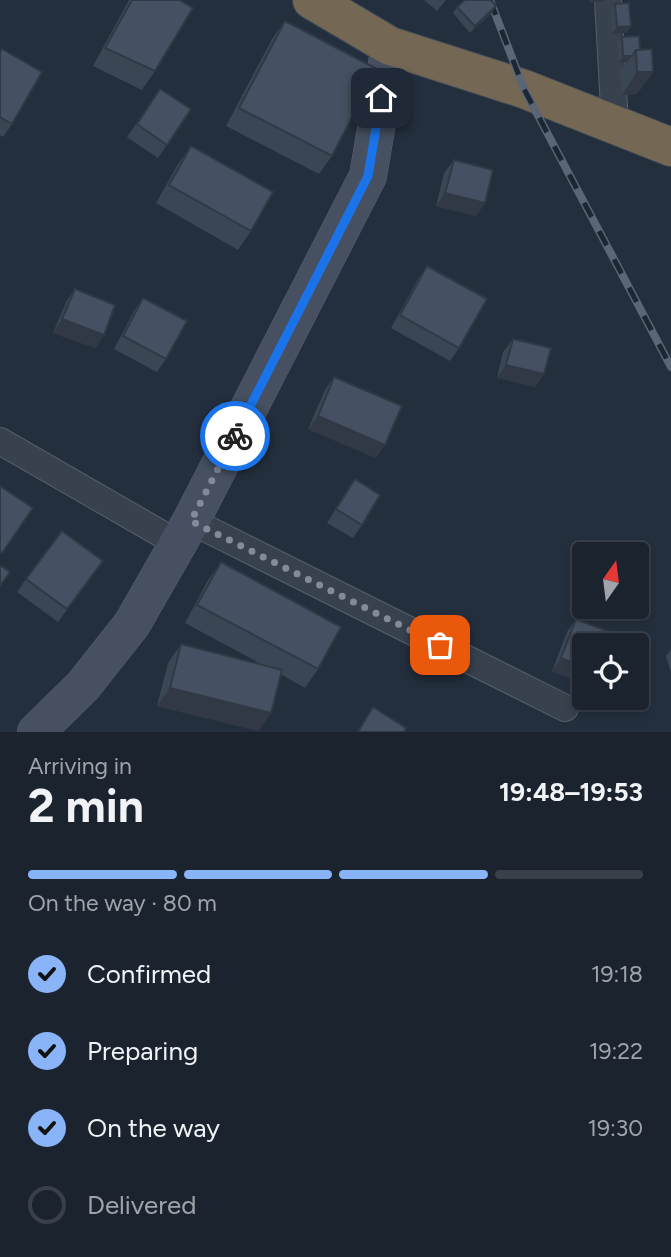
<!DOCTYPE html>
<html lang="en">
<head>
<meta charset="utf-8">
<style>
	:root { --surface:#1b232e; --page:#242b36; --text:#f1f3f6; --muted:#a0a4aa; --line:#39404a; --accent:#8ab4f8 }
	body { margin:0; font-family:Figtree,sans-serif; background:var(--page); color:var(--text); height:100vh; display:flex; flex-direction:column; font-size:26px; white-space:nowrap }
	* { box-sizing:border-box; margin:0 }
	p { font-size:23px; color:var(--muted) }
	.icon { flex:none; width:38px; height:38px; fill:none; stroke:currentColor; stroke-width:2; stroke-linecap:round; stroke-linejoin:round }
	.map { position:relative; height:732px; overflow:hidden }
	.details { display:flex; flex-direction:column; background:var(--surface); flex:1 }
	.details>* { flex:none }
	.needle { width:46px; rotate:14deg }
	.controls { position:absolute; left:572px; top:542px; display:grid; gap:14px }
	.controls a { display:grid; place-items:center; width:77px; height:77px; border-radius:7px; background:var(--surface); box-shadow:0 4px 10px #0003,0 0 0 2px var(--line); font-size:35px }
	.pin { position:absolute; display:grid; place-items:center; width:60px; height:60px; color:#fff; margin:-30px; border-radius:14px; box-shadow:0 4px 10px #0006 }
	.courier { position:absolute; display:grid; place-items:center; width:70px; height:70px; margin:-35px; border:5px solid #1a73e8; border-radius:50%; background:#fff; color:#222; box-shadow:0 2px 9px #0007 }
	.head em { font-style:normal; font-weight:700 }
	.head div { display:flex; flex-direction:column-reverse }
	.head { display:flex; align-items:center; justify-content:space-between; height:119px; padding:0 28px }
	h1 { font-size:46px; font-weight:700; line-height:52px }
	.bar { display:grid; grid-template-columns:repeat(4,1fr); gap:10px 7px; align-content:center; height:84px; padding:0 28px }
	.bar i { height:9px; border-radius:5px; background:var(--line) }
	.bar .active { background:var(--accent) }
	.bar p { grid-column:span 4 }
	ol { padding:0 28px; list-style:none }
	li { display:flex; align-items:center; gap:21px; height:77px }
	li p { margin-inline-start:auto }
	li .icon { padding:7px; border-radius:50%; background:var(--accent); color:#111; stroke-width:4 }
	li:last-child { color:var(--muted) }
	li i { width:38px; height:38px; border:4px solid var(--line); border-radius:50% }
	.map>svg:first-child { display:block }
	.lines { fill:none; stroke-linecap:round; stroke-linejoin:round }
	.street-casing { stroke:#565f6c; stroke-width:28 }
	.secondary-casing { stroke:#565f6c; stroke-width:38 }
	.highway-casing { stroke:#434c59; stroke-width:40 }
	.street { stroke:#38414e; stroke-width:26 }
	.secondary { stroke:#465061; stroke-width:37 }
	.highway { stroke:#746855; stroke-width:38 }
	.rail-casing { stroke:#5a6575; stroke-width:8 }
	.rail { stroke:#1d2633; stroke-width:5; stroke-dasharray:16; stroke-linecap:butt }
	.wall { fill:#3b4654 }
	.shaded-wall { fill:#303945 }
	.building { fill:#455162; stroke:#303945; stroke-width:2 }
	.done { stroke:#828b98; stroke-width:7; stroke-dasharray:0 12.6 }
	.route { stroke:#1a73e8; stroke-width:9 }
</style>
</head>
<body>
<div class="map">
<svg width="671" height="732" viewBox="0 0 671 732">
	<rect width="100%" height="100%" fill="#242f3e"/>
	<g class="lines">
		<defs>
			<path id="street" d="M608,0L615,125
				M0,441L179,544
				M191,521L565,708"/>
			<path id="secondary" d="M36,732L83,686L132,624L191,521L368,176L390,46"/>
			<path id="highway" d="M312,0L390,46L524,89L671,147"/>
		</defs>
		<!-- street casing -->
		<use href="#street" class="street-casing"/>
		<!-- secondary casing -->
		<use href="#secondary" class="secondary-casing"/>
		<!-- highway casing -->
		<use href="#highway" class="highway-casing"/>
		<!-- street -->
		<use href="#street" class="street"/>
		<!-- secondary -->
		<use href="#secondary" class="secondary"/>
		<!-- highway -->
		<use href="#highway" class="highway"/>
		<defs>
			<path id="rail" d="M490,0L524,89L671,367"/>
		</defs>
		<!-- rail casing -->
		<use href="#rail" class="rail-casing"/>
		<!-- rail -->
		<use href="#rail" class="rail"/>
	</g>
	<!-- wall -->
	<path class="wall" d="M129,0H179L155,71L142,90L93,66Z
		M424,0H446L437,11Z
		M615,4L627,33L612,34L610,11Z
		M496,6L492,13L470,33L453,13L457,7Z
		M285,21L332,156L319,174L226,126L272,39Z
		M622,37L640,50L653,72L637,94L622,95L620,72L627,62L619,63L618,44Z
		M0,52L12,124L3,137L0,135Z
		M160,89L191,109L158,158L127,137Z
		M191,146L251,231L238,250L156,203L178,164Z
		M454,160L485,203L476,216L436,206L444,173Z
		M427,266L459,348L450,361L391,328L418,279Z
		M75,289L104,335L95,348L53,333L66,302Z
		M143,298L166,359L157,372L114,349L134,311Z
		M513,339L544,374L535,387L497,378L503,352Z
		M334,377L376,458L308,429L325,390Z
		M355,479L362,525L353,538L327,523Z
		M103,561L58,622L17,592L26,579Z
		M221,562L318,669L305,688L280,674L271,713L258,731L157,706L168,663L181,644L263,665L185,623L208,580Z
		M576,619L584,646V684L552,671L567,632Z
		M671,649V672L666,656Z"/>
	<!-- shaded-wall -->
	<path class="shaded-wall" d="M590,0H606L605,1L588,3Z
		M496,6L492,13L470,33L475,26Z
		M631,26L627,33L612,34L617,27Z
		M623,56H632L627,62L619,63Z
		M637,72H653L637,94L622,95Z
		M445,193L485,203L476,216L436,206Z
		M62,319L104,335L95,348L53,333Z
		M506,365L544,374L535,387L497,378Z
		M318,416L385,445L376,458L308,429Z
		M561,658L584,667V684L552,671Z
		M170,688L271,713L258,731L157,706Z"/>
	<!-- building -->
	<path class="building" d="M132,0H179L193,8L155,71L105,48Z
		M465,0H491L496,6L475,26L457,7Z
		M629,3L631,26L617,27L615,4Z
		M285,21L377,69L332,156L239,108Z
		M639,36L640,50H636L632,56H623L622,37Z
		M2,49L42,72L12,124L0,117V53Z
		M652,49L653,72H637L636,50Z
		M160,89L191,109L167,145L137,124Z
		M191,146L273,192L251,231L169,185Z
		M454,160L493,170L485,203L445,193Z
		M427,266L487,299L459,348L400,315Z
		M75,289L115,305L104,335L62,319Z
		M143,298L187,321L166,359L123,336Z
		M513,339L551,348L544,374L506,365Z
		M334,377L402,406L385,445L318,416Z
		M355,479L380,495L362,525L336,509Z
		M0,486L33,508L2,553L0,552Z
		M62,531L103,561L67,609L26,579Z
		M221,562L341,627L318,669L197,605Z
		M0,565L10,572L0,586Z
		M576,619L628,639L626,646H584V667L561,658Z
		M181,644L282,670L271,713L170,688Z
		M373,707L406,728L404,732H358Z"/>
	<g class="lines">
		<!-- done -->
		<path class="done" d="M235,436L191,521L440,645"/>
		<!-- route -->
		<path class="route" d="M235,436L368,176L381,98"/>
	</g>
</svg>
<div class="controls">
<a><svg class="needle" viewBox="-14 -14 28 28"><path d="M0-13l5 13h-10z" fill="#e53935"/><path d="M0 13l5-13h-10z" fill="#a0a4aa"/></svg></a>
<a><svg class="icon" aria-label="locate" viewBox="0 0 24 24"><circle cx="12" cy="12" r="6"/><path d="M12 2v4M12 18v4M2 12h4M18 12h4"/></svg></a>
</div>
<div class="pin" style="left:440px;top:645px;background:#ea580c"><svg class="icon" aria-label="bag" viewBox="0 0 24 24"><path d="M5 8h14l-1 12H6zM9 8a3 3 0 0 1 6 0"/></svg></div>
<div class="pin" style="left:381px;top:98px;background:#1f2937"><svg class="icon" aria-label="home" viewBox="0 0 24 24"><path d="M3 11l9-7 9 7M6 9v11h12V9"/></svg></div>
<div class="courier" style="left:235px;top:436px"><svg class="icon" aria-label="bike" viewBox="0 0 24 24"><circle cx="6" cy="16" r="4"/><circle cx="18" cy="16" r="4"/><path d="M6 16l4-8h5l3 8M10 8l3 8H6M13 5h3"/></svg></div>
</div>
<section class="details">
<div class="head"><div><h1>2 min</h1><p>Arriving in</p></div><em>19:48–19:53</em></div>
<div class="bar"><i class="active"></i><i class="active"></i><i class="active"></i><i></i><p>On the way · 80 m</p></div>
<ol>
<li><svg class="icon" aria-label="check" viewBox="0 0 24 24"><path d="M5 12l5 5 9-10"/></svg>Confirmed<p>19:18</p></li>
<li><svg class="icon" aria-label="check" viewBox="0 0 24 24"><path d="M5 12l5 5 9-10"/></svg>Preparing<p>19:22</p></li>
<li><svg class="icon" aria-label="check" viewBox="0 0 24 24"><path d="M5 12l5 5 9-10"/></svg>On the way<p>19:30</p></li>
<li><i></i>Delivered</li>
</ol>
</section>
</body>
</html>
